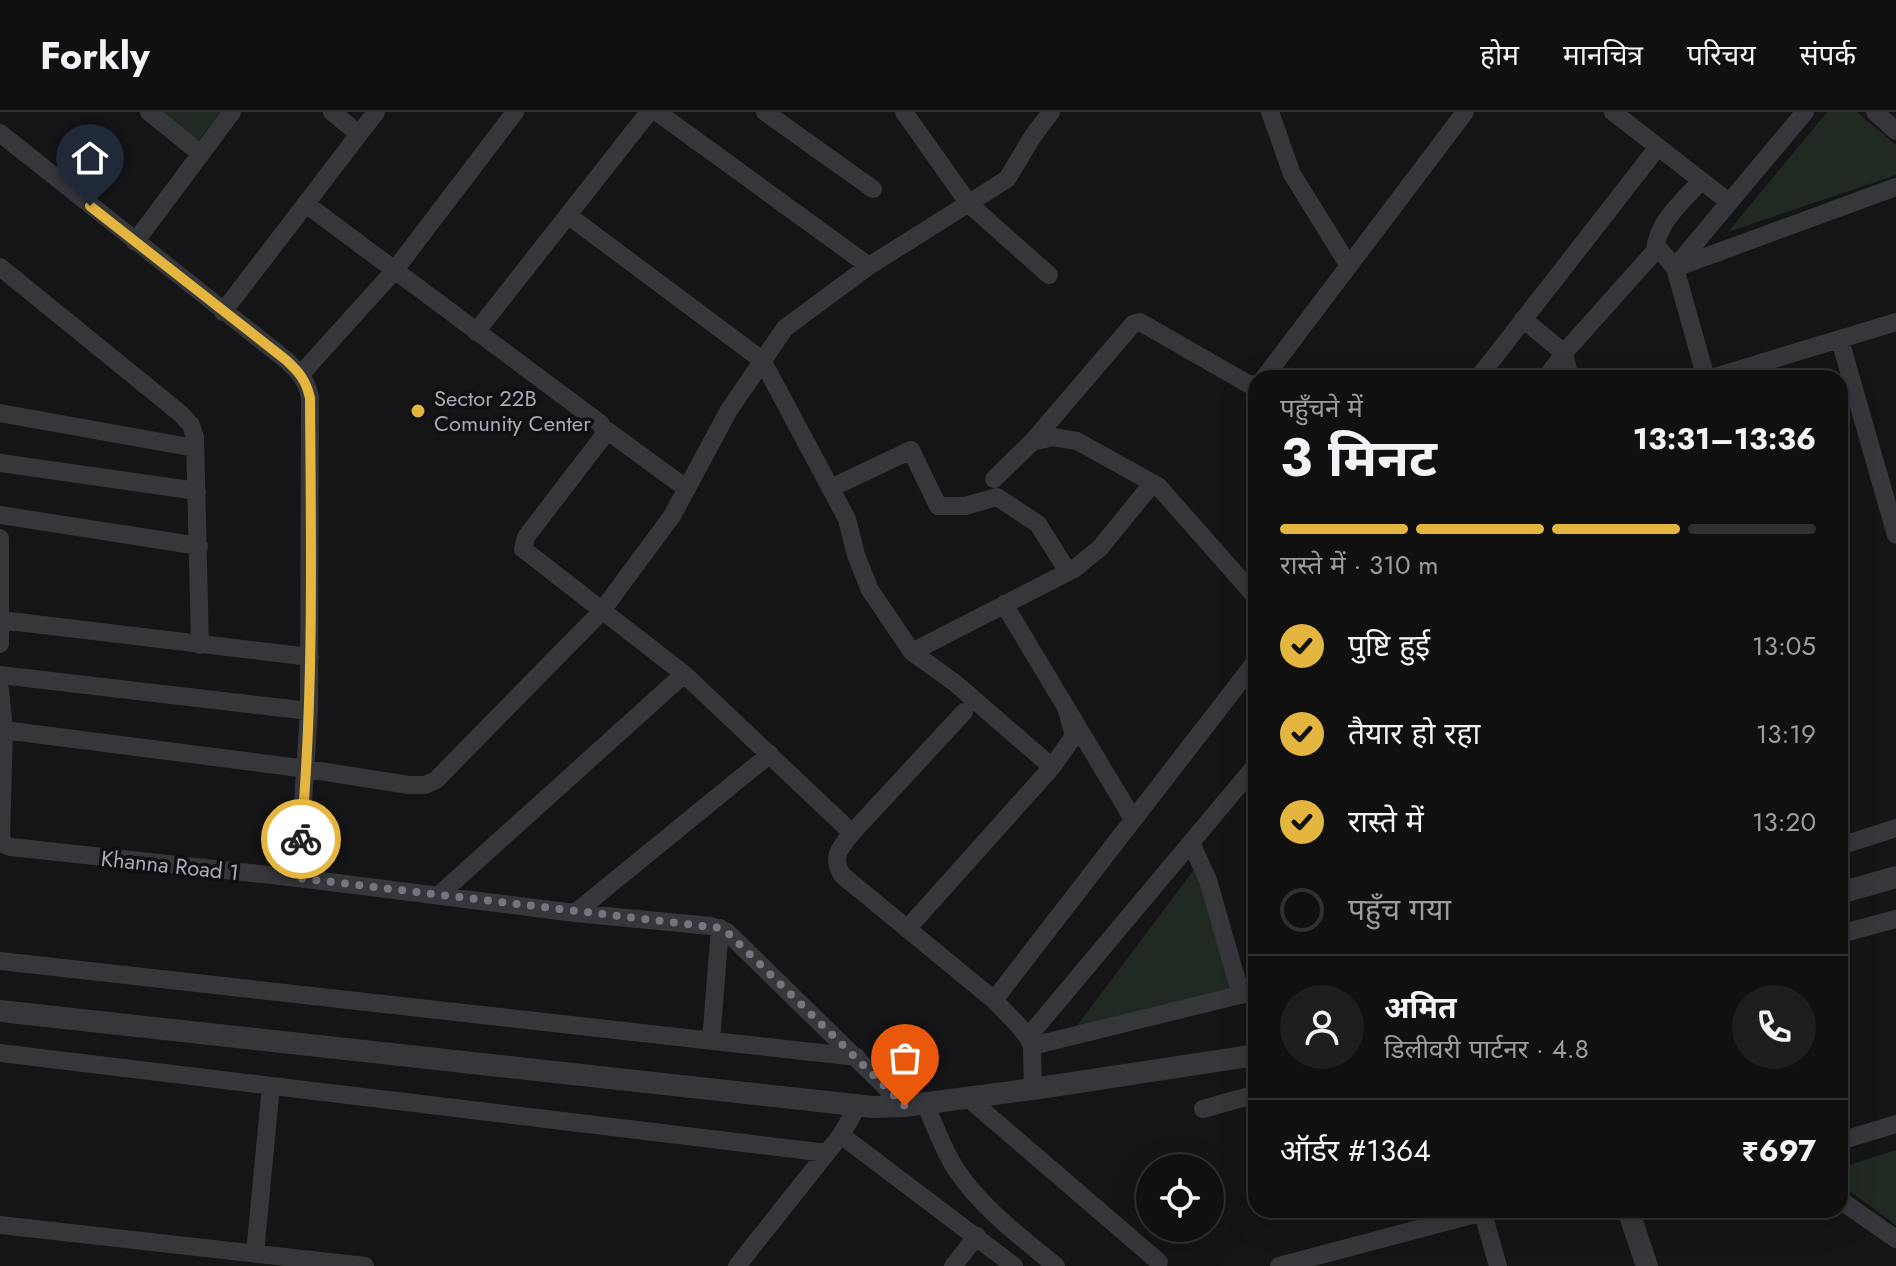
<!DOCTYPE html>
<html lang="hi">
<head>
<meta charset="utf-8">
<style>
	:root { --surface:#101011; --page:#1e1e1f; --text:#f1f3f6; --muted:#9c9d9f; --line:#303031; --accent:#e4b63f }
	body { margin:0; font-family:Jost,"Noto Sans Devanagari",sans-serif; background:var(--page); color:var(--text); height:100vh; display:flex; flex-direction:column; font-size:30px; white-space:nowrap }
	* { box-sizing:border-box; margin:0 }
	p { font-size:26px; color:var(--muted) }
	.icon { flex:none; width:44px; height:44px; fill:none; stroke:currentColor; stroke-width:2; stroke-linecap:round; stroke-linejoin:round }
	.map { position:relative; flex:1; overflow:hidden }
	.side { position:absolute; left:1248px; top:258px; width:600px; height:848px; display:flex; flex-direction:column; background:var(--surface); border-radius:24px; box-shadow:0 8px 32px #0002,0 0 0 2px var(--line) }
	.side>* { flex:none }
	.buttons { position:absolute; left:1136px; top:1042px; display:grid; gap:16px }
	.buttons a { display:grid; place-items:center; width:88px; height:88px; border-radius:50%; background:var(--surface); box-shadow:0 8px 32px #0002,0 0 0 2px var(--line); font-size:40px }
	.pin { position:absolute; display:grid; place-items:center; width:68px; height:68px; color:#fff; margin:-82px -34px; border-radius:50% 50% 50% 0; rotate:-45deg; box-shadow:0 0 8px #0007 }
	.pin .icon { rotate:45deg }
	.courier { position:absolute; display:grid; place-items:center; width:80px; height:80px; margin:-40px; border:6px solid #e4b63f; border-radius:50%; background:#fff; color:#222; box-shadow:0 2px 10px #0007 }
	.summary em { font-style:normal; font-weight:700 }
	.summary div { display:flex; flex-direction:column-reverse }
	.summary { display:flex; align-items:center; justify-content:space-between; height:136px; padding:0 32px }
	h1 { font-size:52px; font-weight:700; line-height:60px }
	.bar { display:grid; grid-template-columns:repeat(4,1fr); gap:12px 8px; align-content:center; height:96px; padding:0 32px }
	.bar i { height:10px; border-radius:6px; background:var(--line) }
	.bar .on { background:var(--accent) }
	.bar p { grid-column:span 4 }
	.line { display:flex; align-items:center; gap:20px; padding:0 32px; border-top:2px solid var(--line) }
	.line div { flex:1 }
	.round { display:grid; place-items:center; flex:none; width:84px; height:84px; border-radius:42px; background:var(--page) }
	ol { padding:0 32px; list-style:none }
	li { display:flex; align-items:center; gap:24px; height:88px }
	li p { margin-inline-start:auto }
	li .icon { padding:8px; border-radius:50%; background:var(--accent); color:#111; stroke-width:4 }
	li:last-child { color:var(--muted) }
	li i { width:44px; height:44px; border:4px solid var(--line); border-radius:50% }
	header { display:flex; align-items:center; gap:48px; box-sizing:border-box; height:112px; padding:0 40px; background:var(--surface); border-bottom:2px solid var(--line) }
	header strong { font-size:38px }
	nav { display:flex; gap:44px; margin-inline-start:auto; font-size:28px }
	.map>svg:first-child { display:block }
	.green { fill:#212923 }
	.lines { fill:none; stroke-linecap:round; stroke-linejoin:round }
	.minor { stroke:#36373b; stroke-width:18 }
	.tertiary { stroke:#36373b; stroke-width:22 }
	.done { stroke:#75767e; stroke-width:8; stroke-dasharray:0 14.4 }
	.route { stroke:#e4b63f; stroke-width:10 }
	.poi-dot { fill:#e4b63f; stroke:#101012; stroke-width:3 }
	.labels { text-anchor:middle; dominant-baseline:central; stroke-width:7; stroke-linejoin:round; paint-order:stroke }
	.poi-label { font-size:22px; fill:#a8abb6; stroke:#101012; text-anchor:start }
	.street-label { font-size:22px; fill:#a8abb6; stroke:#101012 }
</style>
</head>
<body>
<header>
<strong>Forkly</strong>
<nav><a>होम</a><a>मानचित्र</a><a>परिचय</a><a>संपर्क</a></nav>
</header>
<div class="map">
<svg width="1896" height="1154" viewBox="0 0 1896 1154">
	<rect width="100%" height="100%" fill="#151517"/>
	<!-- green -->
	<path class="green" d="M162,0H221L198,29Z
		M1827,0H1857L1896,33V63L1728,120Z
		M1196,755L1234,879L1076,915Z
		M1896,1038V1113L1840,1072V1056Z"/>
	<g class="lines">
		<!-- minor -->
		<path class="minor" d="M149,0L201,42
			M332,0L359,22
			M657,0L869,154
			M765,0L873,77
			M904,0L969,92L1049,163
			M1270,0L1292,62L1349,154
			M1613,0L1729,90
			M1875,0L1896,19
			M0,21L286,248C299,260 307,268 310,286L309,599L298,766
			M306,92L601,312L605,322L526,425L523,437L684,562L852,721
			M569,104L762,248L847,407L856,443L870,478L912,540L1074,457L1100,436L1152,372
			M135,130L232,0
			M1655,139C1657,110 1683,89 1701,69
			M1676,154L1805,0
			M0,155L181,302L191,313L195,325L200,533
			M1675,156L1896,75
			M223,200L376,0
			M1523,207L1564,241L1570,266
			M476,220L649,0
			M1840,228L1896,423
			M301,262L394,159L515,0
			M1264,266L1465,0
			M1478,266L1658,35
			M1546,266L1564,241L1655,139L1660,138L1675,156L1706,266
			M1711,266L1896,210
			M0,301L195,336
			M605,317L687,377
			M1032,330L1053,325L1077,329L1158,374L1256,485
			M0,351L197,379
			M994,367L1032,330L1133,212L1140,210L1250,273L1256,272
			M831,376L911,338L938,394H965L997,385L1038,412L1068,460
			M0,403L199,434
			M0,426V532
			M1004,492L1133,707
			M1,508L310,545
			M912,540L955,571L1052,655
			M0,563L309,599
			M0,578L4,618L1,726L5,733L11,735L298,766L575,801L711,814L727,820L905,994
			M964,600L852,721C840,736 831,744 842,763L994,888L1018,913L1028,925L1032,934L1033,977
			M4,618L307,657L409,673H425L436,668L601,500L672,404L729,298L785,216L869,154L1007,67L1033,24L1051,0
			M1191,731L1208,768L1241,883
			M1840,734L1896,716
			M439,783L684,562
			M575,801L770,642
			M907,817L1052,655L1074,624L1066,595
			M1840,822L1896,807
			M0,849L857,945
			M994,888L1256,549
			M1028,925L1256,653
			M711,929L720,816
			M1032,934L1256,879
			M0,941L827,1041
			M968,986L1159,1150
			M925,991C935,1014 943,1038 957,1059C982,1096 1022,1126 1056,1154
			M1203,997L1256,982
			M841,1023L1014,1154
			M1840,1029L1896,1012
			M1840,1088L1896,1127
			M1482,1098L1498,1154
			M0,1113L365,1154
			M255,1141L271,974
			M737,1154L841,1023L858,994
			M953,1154L977,1124
			M1279,1154L1483,1100"/>
		<!-- tertiary -->
		<path class="tertiary" d="M1840,781L1896,765
			M0,899L873,995L905,994L1033,977L1256,943
			M1628,1098L1647,1154"/>
	</g>
	<g class="lines">
		<!-- done -->
		<path class="done" d="M301,727L298,766L720,816L727,820L905,994"/>
		<!-- route -->
		<path class="route" d="M90,94L286,248C299,260 306,268 310,286C311,433 314,580 301,727"/>
	</g>
	<!-- markers -->
	<circle class="poi-dot" cx="418" cy="299" r="8"/>
	<g class="labels">
		<!-- poi labels -->
		<g class="poi-label">
			<text x="434" y="286">Sector 22B<tspan x="434" dy="25">Comunity Center</tspan></text>
		</g>
		<!-- street labels -->
		<g class="street-label">
			<text transform="translate(170 753) rotate(6)">Khanna Road 1</text>
		</g>
	</g>
</svg>
<div class="buttons">
<a><svg class="icon" aria-label="locate" viewBox="0 0 24 24"><circle cx="12" cy="12" r="6"/><path d="M12 2v4M12 18v4M2 12h4M18 12h4"/></svg></a>
</div>
<div class="pin" style="left:905px;top:994px;background:#ea580c"><svg class="icon" aria-label="bag" viewBox="0 0 24 24"><path d="M5 8h14l-1 12H6zM9 8a3 3 0 0 1 6 0"/></svg></div>
<div class="pin" style="left:90px;top:94px;background:#1f2937"><svg class="icon" aria-label="home" viewBox="0 0 24 24"><path d="M3 11l9-7 9 7M6 9v11h12V9"/></svg></div>
<div class="courier" style="left:301px;top:727px"><svg class="icon" aria-label="bike" viewBox="0 0 24 24"><circle cx="6" cy="16" r="4"/><circle cx="18" cy="16" r="4"/><path d="M6 16l4-8h5l3 8M10 8l3 8H6M13 5h3"/></svg></div>
<section class="side">
<div class="summary"><div><h1>3 मिनट</h1><p>पहुँचने में</p></div><em>13:31–13:36</em></div>
<div class="bar"><i class="on"></i><i class="on"></i><i class="on"></i><i></i><p>रास्ते में · 310 m</p></div>
<ol>
<li><svg class="icon" aria-label="check" viewBox="0 0 24 24"><path d="M5 12l5 5 9-10"/></svg>पुष्टि हुई<p>13:05</p></li>
<li><svg class="icon" aria-label="check" viewBox="0 0 24 24"><path d="M5 12l5 5 9-10"/></svg>तैयार हो रहा<p>13:19</p></li>
<li><svg class="icon" aria-label="check" viewBox="0 0 24 24"><path d="M5 12l5 5 9-10"/></svg>रास्ते में<p>13:20</p></li>
<li><i></i>पहुँच गया</li>
</ol>
<div class="line" style="height:144px"><a class="round"><svg class="icon" aria-label="person" viewBox="0 0 24 24"><circle cx="12" cy="8" r="4"/><path d="M4 21q1-7 8-7t8 7"/></svg></a><div><b>अमित</b><p>डिलीवरी पार्टनर · 4.8</p></div><a class="round"><svg class="icon" aria-label="phone" viewBox="0 0 24 24"><path d="M5 4h4l2 5-3 2q2 4 5 5l2-3 5 2v4C11 20 4 13 5 4z"/></svg></a></div>
<div class="line" style="height:104px"><div>ऑर्डर #1364</div><b>₹697</b></div>
</section>
</div>
</body>
</html>
